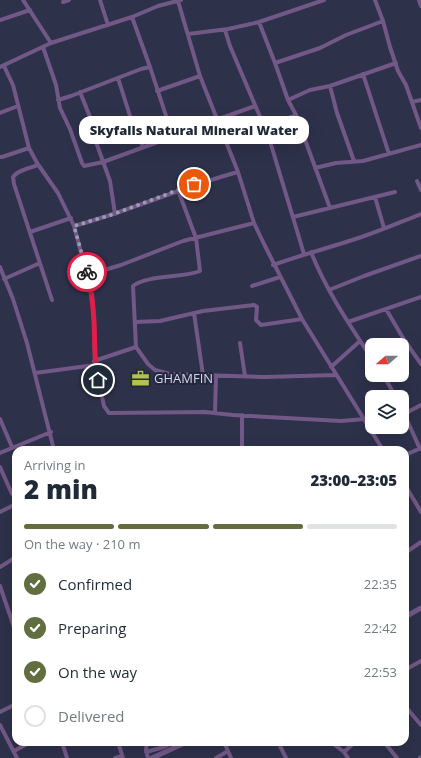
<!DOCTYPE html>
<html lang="en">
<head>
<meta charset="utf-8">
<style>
	:root { --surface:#fff; --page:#f2f2f3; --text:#1f2937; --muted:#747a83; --line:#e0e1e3; --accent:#626e40 }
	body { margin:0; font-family:"Open Sans",sans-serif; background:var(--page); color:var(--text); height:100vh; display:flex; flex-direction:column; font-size:15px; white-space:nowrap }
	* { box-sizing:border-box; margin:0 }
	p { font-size:13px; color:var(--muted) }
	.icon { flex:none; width:22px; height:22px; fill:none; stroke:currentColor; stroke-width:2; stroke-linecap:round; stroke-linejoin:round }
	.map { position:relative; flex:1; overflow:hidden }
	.panel { position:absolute; left:12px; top:446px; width:397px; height:300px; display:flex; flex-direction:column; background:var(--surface); border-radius:12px; box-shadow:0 4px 16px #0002 }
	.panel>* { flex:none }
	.needle { width:26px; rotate:250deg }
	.buttons { position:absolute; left:365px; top:338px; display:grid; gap:8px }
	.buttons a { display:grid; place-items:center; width:44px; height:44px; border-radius:8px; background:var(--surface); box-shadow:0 4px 16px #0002; font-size:20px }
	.pin { position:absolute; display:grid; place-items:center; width:34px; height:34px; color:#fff; margin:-17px; border:2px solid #fff; border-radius:50%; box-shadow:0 1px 4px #0007 }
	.courier { position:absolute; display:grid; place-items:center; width:40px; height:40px; margin:-20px; border:3px solid #e11d48; border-radius:50%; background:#fff; color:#222; box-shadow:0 1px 5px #0007 }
	.bubble { position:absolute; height:28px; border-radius:12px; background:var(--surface); box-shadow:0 4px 16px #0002; font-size:13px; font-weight:800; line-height:28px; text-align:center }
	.headline em { font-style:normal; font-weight:800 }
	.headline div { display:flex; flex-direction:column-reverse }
	.headline { display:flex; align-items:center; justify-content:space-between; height:68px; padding:0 12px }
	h1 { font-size:26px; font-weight:800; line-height:30px }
	.bar { display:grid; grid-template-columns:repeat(4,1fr); gap:6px 4px; align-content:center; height:48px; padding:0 12px }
	.bar i { height:5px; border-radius:3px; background:var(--line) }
	.bar .active { background:var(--accent) }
	.bar p { grid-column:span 4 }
	ol { padding:0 12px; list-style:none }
	li { display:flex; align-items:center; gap:12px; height:44px }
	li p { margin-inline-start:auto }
	li .icon { padding:4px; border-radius:50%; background:var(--accent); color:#fff; stroke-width:4 }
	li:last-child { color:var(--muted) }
	li i { width:22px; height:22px; border:2px solid var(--line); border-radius:50% }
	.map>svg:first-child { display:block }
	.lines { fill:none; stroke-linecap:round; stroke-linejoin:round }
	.minor { stroke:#725887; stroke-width:4 }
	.tertiary { stroke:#725887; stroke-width:5 }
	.done { stroke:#9a9db0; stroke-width:4; stroke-dasharray:0 7.2 }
	.route { stroke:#e11d48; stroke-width:5 }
	.labels { text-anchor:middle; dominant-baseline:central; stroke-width:4; stroke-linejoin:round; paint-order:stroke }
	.poi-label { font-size:13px; fill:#d4d7e7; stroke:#23273f; text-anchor:start }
</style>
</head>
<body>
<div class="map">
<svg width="421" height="758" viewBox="0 0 421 758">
	<rect width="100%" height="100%" fill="#2d314a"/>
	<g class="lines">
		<!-- minor -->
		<path class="minor" d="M23,0L51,43
			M100,0L108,25
			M375,0L383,21L390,47L398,71L406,85L421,128
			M419,0L421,6
			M178,1L200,76L238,172L254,223L265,246L302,319L383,450
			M63,2L69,0
			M132,17L150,67L173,137
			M0,20L30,10
			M259,22L275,63L288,100L296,115L330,208
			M225,30L230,46L269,138L304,254
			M188,34L228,29L259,22L324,0
			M43,47L56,85L60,108L70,129L82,163L84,166L103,162L158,142L218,124
			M275,63L320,48L346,35L383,21
			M4,66L13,85L29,148L37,163L58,193L74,226L92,294L94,321L95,365L104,406L109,413L205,412L233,415L341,421L365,419
			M0,67L51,43L132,17L158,6L181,0
			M363,74L389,154
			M118,78L130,116L143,147
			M330,86L337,113L354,161
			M157,91L200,76
			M80,92L92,122L96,142L110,181L115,214
			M58,100L71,96L141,69L150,67
			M288,100L310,90L330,86L396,63
			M412,102L421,100
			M0,113L18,106
			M216,120L255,106
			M264,127L296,115
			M0,157H2L29,148
			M38,165C30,168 18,170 13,177L14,184L52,300
			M315,168L336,163L363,161L421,145
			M417,181L421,190
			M178,190L196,238L200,271C183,278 147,275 133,286L136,347L148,364L155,370L170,374L265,377L336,375
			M375,197L384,228
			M293,217L395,192
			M74,226C130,211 182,187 238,172
			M30,232L71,218
			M311,252C326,290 349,324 372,359
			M273,265C304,254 336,246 367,235C385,229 403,221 421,214
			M0,267L13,299L27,343L54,450
			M88,275L121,265L183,241L254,223
			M4,279L40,263
			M252,286L280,277
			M329,290L364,276L421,256
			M386,309L403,338L421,364
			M194,313L203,375
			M135,322L160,321L203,311L254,305L257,307L256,320L261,325L302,319
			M348,322L421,297
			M240,343L245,376
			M94,361L136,347
			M331,367L360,341
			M35,373L95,365
			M383,375L396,397
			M402,409L420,449
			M215,413L216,376
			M404,414L421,405
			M0,419L12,447
			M242,450V415
			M0,453L51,432
			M405,455L421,448
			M0,467L12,494
			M405,485L421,512
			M0,512L16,504
			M405,553L421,542
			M0,567L16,557
			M0,586L16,633
			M405,670L421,661
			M405,706L421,725
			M0,712L16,704
			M0,725L17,758
			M62,742L67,758
			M118,742L123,758
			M147,742L146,750L148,758
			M224,742L231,758
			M278,742L286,758
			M331,742L344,752L348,758
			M384,742L397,758
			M14,751L31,742
			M146,752L164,747L173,742
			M344,752L355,742
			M115,758L122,756
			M216,758L228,751
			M420,758L421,757"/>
		<!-- tertiary -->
		<path class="tertiary" d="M405,617L421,608
			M152,758L187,742"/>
	</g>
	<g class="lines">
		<!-- done -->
		<path class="done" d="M87,272L74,226L114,214L194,184"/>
		<!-- route -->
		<path class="route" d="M87,272C91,288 93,304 94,321C95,341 94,361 98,380"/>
	</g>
	<!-- icons -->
	<defs>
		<symbol id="office-bare" viewBox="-9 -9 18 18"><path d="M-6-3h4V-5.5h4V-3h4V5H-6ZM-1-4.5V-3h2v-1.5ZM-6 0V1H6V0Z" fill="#b3c24b" stroke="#23273f" stroke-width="2.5" paint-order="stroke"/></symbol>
	</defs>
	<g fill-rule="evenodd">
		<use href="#office-bare" x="128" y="366" width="25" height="25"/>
	</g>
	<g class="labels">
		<!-- poi labels -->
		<g class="poi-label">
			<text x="154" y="378">GHAMFIN</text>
		</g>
	</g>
</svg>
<div class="buttons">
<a><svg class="needle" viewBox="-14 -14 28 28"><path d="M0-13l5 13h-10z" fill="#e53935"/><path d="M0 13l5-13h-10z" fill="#747a83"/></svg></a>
<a><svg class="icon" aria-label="layers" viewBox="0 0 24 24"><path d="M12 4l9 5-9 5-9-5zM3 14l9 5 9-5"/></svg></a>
</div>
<div class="pin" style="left:194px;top:184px;background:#ea580c"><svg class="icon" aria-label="bag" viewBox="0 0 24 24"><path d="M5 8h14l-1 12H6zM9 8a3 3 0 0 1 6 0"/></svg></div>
<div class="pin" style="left:98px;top:380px;background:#1f2937"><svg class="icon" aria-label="home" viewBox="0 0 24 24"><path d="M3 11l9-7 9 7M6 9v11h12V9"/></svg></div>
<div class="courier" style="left:87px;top:272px"><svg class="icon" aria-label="bike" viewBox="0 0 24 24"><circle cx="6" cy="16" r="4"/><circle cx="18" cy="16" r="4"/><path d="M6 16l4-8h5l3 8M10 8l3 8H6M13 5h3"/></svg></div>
<div class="bubble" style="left:79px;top:116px;width:230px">Skyfalls Natural Mineral Water</div>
<section class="panel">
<div class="headline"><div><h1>2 min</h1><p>Arriving in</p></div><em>23:00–23:05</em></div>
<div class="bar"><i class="active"></i><i class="active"></i><i class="active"></i><i></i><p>On the way · 210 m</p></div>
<ol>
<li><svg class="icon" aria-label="check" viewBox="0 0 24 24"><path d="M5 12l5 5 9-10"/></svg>Confirmed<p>22:35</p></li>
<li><svg class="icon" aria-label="check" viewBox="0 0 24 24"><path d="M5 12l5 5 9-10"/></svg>Preparing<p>22:42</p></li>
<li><svg class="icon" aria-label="check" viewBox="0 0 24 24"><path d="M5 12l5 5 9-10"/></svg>On the way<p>22:53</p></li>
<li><i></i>Delivered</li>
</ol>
</section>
</div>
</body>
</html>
